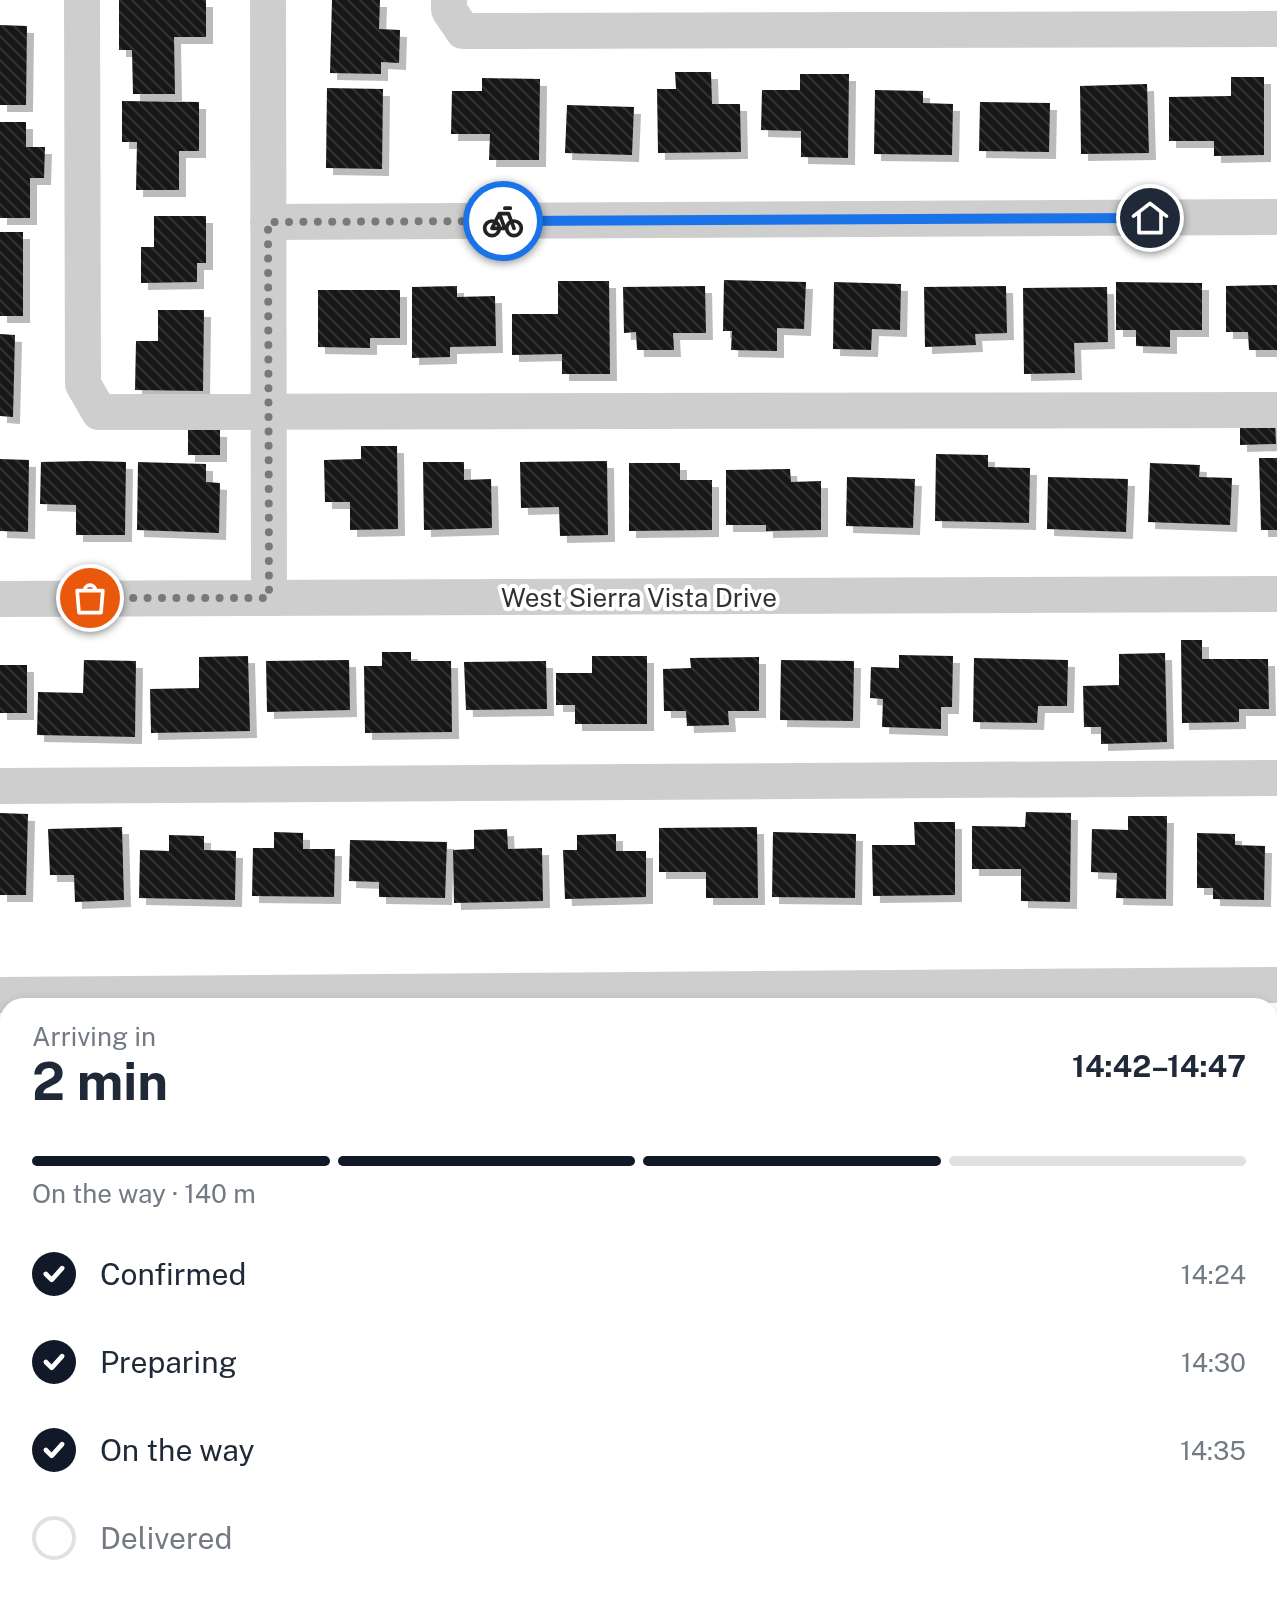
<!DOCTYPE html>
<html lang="en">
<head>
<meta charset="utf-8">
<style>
	:root { --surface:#fff; --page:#f6f6f7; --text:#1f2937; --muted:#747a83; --line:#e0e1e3; --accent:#111827 }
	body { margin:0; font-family:"Public Sans",sans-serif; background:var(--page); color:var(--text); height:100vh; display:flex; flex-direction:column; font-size:30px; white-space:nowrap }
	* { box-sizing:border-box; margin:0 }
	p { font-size:26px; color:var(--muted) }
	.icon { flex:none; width:44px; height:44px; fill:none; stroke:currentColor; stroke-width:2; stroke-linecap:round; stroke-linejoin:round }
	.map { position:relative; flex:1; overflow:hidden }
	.side { position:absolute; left:0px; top:998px; width:1278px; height:602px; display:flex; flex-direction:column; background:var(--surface); border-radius:24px 24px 0 0; box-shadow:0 4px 12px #0003 }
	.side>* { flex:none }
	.pin { position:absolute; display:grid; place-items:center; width:68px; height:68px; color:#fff; margin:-34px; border:4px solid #fff; border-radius:50%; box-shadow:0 2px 8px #0007 }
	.courier { position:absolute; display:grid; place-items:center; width:80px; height:80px; margin:-40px; border:6px solid #1a73e8; border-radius:50%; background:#fff; color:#222; box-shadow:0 2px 10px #0007 }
	.overview em { font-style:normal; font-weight:700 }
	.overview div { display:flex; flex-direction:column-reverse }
	.overview { display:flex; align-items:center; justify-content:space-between; height:136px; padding:0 32px }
	h1 { font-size:52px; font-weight:700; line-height:60px }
	.bar { display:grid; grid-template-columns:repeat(4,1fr); gap:12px 8px; align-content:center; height:96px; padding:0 32px }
	.bar i { height:10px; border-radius:6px; background:var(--line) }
	.bar .selected { background:var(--accent) }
	.bar p { grid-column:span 4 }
	ol { padding:0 32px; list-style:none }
	li { display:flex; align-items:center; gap:24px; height:88px }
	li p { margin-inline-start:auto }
	li .icon { padding:8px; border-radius:50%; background:var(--accent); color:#fff; stroke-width:4 }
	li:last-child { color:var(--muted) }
	li i { width:44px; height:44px; border:4px solid var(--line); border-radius:50% }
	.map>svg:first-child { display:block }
	.building { fill:url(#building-back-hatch); filter:url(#shadow) }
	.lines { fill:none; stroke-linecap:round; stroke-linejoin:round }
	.minor { stroke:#cecece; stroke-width:36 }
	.done { stroke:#797979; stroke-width:8; stroke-dasharray:0 14.4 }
	.route { stroke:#1a73e8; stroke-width:10 }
	.labels { text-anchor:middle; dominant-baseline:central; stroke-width:8; stroke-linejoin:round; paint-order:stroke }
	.street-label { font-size:26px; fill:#313131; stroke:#fff }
</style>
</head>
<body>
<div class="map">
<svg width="1277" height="1599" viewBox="0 0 1277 1599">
	<defs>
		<pattern id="building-back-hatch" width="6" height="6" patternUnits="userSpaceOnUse" patternTransform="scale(2)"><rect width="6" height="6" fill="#181818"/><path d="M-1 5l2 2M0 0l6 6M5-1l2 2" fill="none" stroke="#313131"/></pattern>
		<filter id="shadow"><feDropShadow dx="7" dy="7" stdDeviation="0" flood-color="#0004"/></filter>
	</defs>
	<rect width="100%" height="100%" fill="#fff"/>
	<!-- building -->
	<path class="building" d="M119,0H206V37H174L175,94H133L132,50H119Z
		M332,0H380L379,29L400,30L399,63L381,62V74L330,73Z
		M0,25L27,26L26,105H0Z
		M675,72H711L712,104H740L741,152L658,153L657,89H676Z
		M800,74H849L848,158L801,157V131L761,130L762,90H800Z
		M1231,77H1264V155L1214,156V141H1169V97L1231,96Z
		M482,78L540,79L539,160H489L490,134H451L452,91H482Z
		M1147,84L1149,153L1081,154L1080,86Z
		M327,88L383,89L382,169L326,168Z
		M875,90L923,91V103L953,104L952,155L874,154Z
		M122,101L199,102V151H179V190H136L137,142H122Z
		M980,102L1050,103L1049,152L979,151Z
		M567,105L634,107L632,155L565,153Z
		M0,122H26V147H45L44,178H30V218H0Z
		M154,216H206V263H197V282L141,283V247H154Z
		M0,232H23V316H0Z
		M724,280L806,282L804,329L777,328V351L731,350L732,331H723Z
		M558,281H609L610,374H562V354L512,355V314H558Z
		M834,282L901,284L900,330L872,329L871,350L833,349Z
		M1116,282L1202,283V330H1170V347L1136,346V330H1116Z
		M1277,285V350H1249L1248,332H1226V286Z
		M457,286V297L495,296L496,346L450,347V357L412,358V287Z
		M705,286L706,333H673L674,350H637L636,332L624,333L623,287Z
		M1006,286L1007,333L975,334L976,345L925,347L924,287Z
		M1107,287L1108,342L1074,343L1075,373L1024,374L1023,288Z
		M318,290H400V338H370V348L318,347Z
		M158,310H204L203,391L135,390L136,341H158Z
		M0,334L15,335L13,417L0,416Z
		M1275,421L1276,444L1240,445V422Z
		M188,429L220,430V455H188Z
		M361,446H397L398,529L350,530V502H325L324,460L361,459Z
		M936,454L988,455V467L1030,468L1029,523L935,521Z
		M1259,458H1277V530H1261Z
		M0,459L29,460L28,532L0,531Z
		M89,461L126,462L125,535H76V505L40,504L41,462Z
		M607,461L608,535L560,536L559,507L521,508L520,462Z
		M138,462L206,464V482L220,483L219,533L137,530Z
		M423,462H464V480L491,479L492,528L424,530Z
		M629,463H680V480H712V530L629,531Z
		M1150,463L1200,465L1199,477L1232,478L1230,525L1148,522Z
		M790,469L791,482L821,481V530L766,531V525H726V470Z
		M847,477L915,479L913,528L846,526Z
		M1048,477L1128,479L1126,532L1047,529Z
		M1181,640H1202V659H1268L1269,709H1239V722L1182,723Z
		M382,652H411V661H451L452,732L365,733L364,666H382Z
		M1165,653L1167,742L1101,744V727H1084L1083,686L1119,685V654Z
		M899,655L953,656L952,707H941V729L882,727L883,699L870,698L871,667L899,668Z
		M248,656L250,731L151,733L150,689L199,688V657Z
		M592,656H647V724H575V705H556V673H592Z
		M759,657V711H728L729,725L687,726L686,711H664L663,669L691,668L690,658Z
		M974,658L1068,660L1067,706H1038L1037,723L973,722Z
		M84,660L136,661L135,737L37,735L38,692L83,693Z
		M349,660L350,710L267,712L266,661Z
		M781,660L854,661L853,721L780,720Z
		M546,661L547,709L466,710L464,662Z
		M0,665H27V713H0Z
		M1026,812L1071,813L1070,902L1021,901V869H972V826L1025,827Z
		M0,813L28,814L26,895H0Z
		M1128,816H1167L1166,899L1116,898L1117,873L1091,872L1092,829L1128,830Z
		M914,822H955V895L873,896L872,845H915Z
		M122,827L124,900L75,902L74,875H50L48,829Z
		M757,827L758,898H706V872H659V828Z
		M507,829L508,849L542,848L543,901L454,903L453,850L474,849V830Z
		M274,832L303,833V849H335L334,897L252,896L253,848H274Z
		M773,832L856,834L855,898L772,897Z
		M1197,833L1235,834V845L1265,846L1264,900L1213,899V888H1197Z
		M616,834V851H646V897L565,899L563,850H577V835Z
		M169,835L204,836V850L236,851L235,900L139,898L140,850L169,851Z
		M350,840L447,842L445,898L379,897V882L349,881Z
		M0,1075H8V1148H0Z
		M0,1215H7L8,1298H0Z
		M8,1315V1399H0V1316Z
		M0,1414H8V1510L0,1511Z
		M0,1526H8V1592H17V1599H0Z
		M151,1592H202V1599H151Z
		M329,1592H384V1599H329Z"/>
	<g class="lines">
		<!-- minor -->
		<path class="minor" d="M82,0L83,384L99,412L1277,410
			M268,0L269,598
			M449,0V10L463,31L1277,29
			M268,222L1277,217
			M0,599L1277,594
			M0,786L1277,778
			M0,995L1277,985
			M1270,1194H1277
			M0,1197H8
			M1270,1380H1277
			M1270,1566L1277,1565
			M78,1592V1599
			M265,1592V1599
			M457,1599V1592"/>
	</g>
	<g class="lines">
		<!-- done -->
		<path class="done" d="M90,598H269L268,222L503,221"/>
		<!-- route -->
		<path class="route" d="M503,221L1150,218"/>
	</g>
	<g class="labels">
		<!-- street labels -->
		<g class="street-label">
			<text x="639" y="597">West Sierra Vista Drive</text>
		</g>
	</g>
</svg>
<div class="pin" style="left:90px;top:598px;background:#ea580c"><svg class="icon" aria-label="bag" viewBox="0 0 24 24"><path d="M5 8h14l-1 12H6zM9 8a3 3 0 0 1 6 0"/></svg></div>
<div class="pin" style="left:1150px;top:218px;background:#1f2937"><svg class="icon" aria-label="home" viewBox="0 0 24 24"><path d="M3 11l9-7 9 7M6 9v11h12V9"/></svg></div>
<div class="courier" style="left:503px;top:221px"><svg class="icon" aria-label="bike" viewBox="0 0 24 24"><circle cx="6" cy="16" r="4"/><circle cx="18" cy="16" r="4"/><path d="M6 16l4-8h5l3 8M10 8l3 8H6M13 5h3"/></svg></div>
<section class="side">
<div class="overview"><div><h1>2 min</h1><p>Arriving in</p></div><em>14:42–14:47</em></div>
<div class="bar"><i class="selected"></i><i class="selected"></i><i class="selected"></i><i></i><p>On the way · 140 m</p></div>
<ol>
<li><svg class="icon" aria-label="check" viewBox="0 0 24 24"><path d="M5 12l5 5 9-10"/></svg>Confirmed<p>14:24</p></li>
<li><svg class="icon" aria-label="check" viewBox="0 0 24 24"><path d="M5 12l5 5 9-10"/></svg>Preparing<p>14:30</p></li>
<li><svg class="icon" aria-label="check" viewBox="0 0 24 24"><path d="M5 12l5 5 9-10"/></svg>On the way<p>14:35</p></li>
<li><i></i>Delivered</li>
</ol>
</section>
</div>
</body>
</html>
